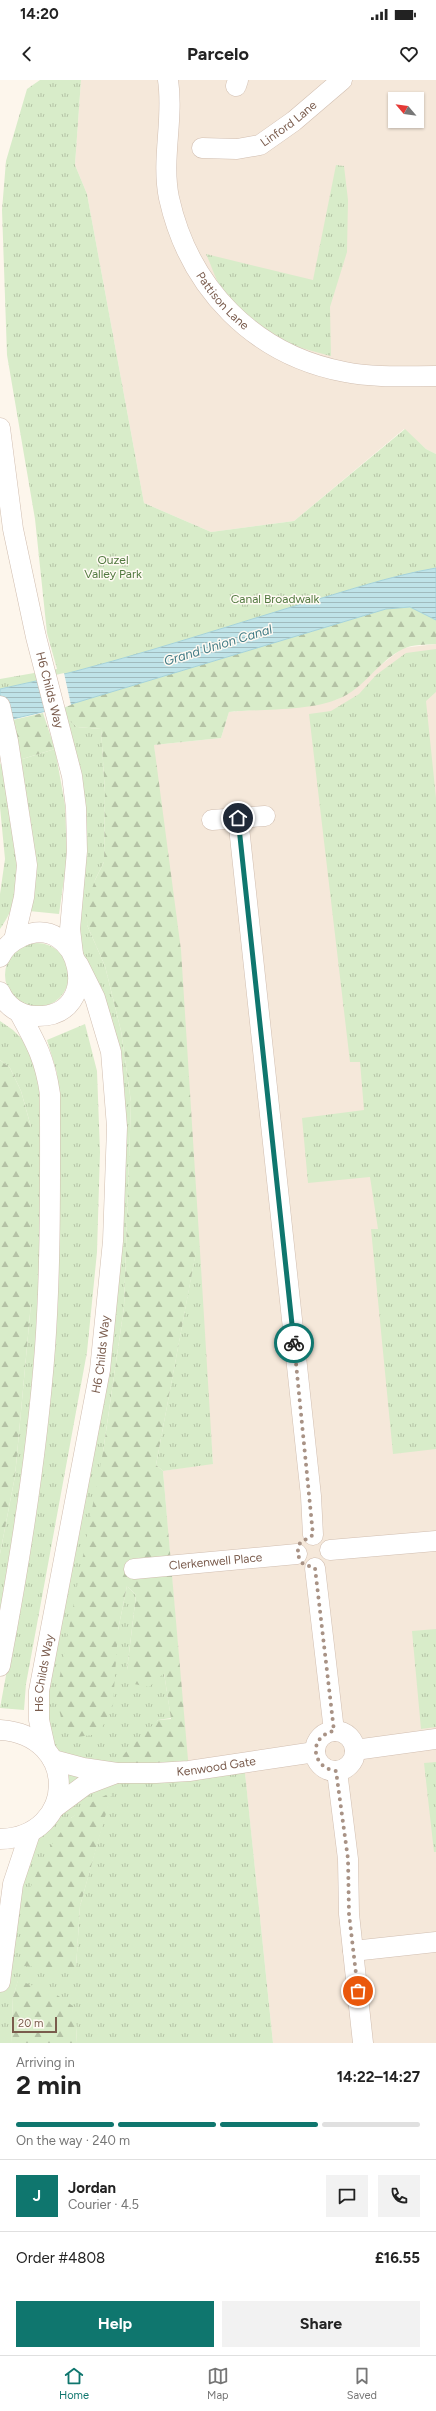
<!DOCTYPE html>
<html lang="en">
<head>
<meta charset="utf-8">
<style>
	:root { --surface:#fff; --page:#f2f2f2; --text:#222; --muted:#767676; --line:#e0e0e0; --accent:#0f766e }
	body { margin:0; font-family:Figtree,sans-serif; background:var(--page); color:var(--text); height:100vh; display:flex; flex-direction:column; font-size:15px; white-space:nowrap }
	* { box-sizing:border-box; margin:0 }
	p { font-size:13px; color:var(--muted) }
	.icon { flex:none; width:22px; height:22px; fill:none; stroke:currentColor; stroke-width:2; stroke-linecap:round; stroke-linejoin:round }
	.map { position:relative; height:1963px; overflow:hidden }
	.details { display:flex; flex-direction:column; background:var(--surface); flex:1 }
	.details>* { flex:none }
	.needle { width:26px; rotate:299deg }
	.tools { position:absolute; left:388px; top:12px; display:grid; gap:8px }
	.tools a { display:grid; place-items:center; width:36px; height:36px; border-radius:0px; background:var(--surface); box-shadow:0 1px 3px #0004; font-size:20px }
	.scale { position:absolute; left:12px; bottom:10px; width:45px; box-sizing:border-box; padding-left:4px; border:2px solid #7a5c4d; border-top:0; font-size:11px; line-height:14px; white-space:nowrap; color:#7a5c4d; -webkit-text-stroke:3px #fffaf3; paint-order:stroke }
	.pin { position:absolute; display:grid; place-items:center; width:34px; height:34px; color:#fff; margin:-17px; border:2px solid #fff; border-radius:50%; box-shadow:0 1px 4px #0007 }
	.courier { position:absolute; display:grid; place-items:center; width:40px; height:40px; margin:-20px; border:3px solid #0f766e; border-radius:50%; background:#fff; color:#222; box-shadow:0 1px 5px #0007 }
	.headline em { font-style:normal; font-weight:700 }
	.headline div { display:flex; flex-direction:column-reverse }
	.headline { display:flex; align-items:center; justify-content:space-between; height:68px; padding:0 16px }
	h1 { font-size:26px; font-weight:700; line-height:30px }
	.bar { display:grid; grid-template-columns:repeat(4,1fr); gap:6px 4px; align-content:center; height:48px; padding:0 16px }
	.bar i { height:5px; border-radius:3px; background:var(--line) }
	.bar .active { background:var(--accent) }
	.bar p { grid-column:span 4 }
	.line { display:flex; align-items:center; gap:10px; padding:0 16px; border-top:1px solid var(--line) }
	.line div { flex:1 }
	.round { display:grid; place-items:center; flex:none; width:42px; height:42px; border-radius:0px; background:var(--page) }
	.primary-button { display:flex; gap:8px; margin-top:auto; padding:8px 16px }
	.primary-button a { flex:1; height:46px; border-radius:0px; background:var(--accent); color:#fff; font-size:16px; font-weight:700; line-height:46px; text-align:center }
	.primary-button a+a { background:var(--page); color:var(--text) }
	.status { display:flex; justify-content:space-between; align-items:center; height:28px; padding:0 20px; background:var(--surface); direction:ltr }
	.status svg { height:11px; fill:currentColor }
	header { display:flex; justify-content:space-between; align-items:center; height:52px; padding:0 16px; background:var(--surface); font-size:18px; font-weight:700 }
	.tabs { display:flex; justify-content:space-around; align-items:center; height:56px; border-top:1px solid var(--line); background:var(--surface); font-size:11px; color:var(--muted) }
	.tabs a { display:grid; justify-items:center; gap:2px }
	.tabs .active { color:var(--accent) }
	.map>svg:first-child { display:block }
	.residential { fill:#f5e8da; fill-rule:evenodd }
	.grass { fill:url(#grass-tufts); fill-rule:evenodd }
	.forest { fill:url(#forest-firs) }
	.water { fill:url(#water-rules); stroke:#a5d3da }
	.pier { fill:#fdf6ec }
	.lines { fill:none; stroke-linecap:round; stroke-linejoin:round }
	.minor-casing { stroke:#d1beb0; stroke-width:21 }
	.minor { stroke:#fff; stroke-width:20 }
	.done { stroke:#a89285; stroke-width:4; stroke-dasharray:0 7.2 }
	.route { stroke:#0f766e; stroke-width:5 }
	.labels { text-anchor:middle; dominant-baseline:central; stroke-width:3; stroke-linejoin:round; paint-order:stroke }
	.street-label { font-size:12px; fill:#7a5c4d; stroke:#fffaf3 }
	.park-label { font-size:12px; fill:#537a41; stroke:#fffaf3 }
	.water-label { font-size:13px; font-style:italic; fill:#437c86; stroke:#fffaf3 }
</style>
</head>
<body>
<div class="status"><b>14:20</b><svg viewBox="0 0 49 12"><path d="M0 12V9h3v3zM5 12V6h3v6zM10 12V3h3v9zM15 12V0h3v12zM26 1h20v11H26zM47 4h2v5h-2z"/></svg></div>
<header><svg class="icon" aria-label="back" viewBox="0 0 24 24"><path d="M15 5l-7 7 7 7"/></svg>Parcelo<svg class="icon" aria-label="heart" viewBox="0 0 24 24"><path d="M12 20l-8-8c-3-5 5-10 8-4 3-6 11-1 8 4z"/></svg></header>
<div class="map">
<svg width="436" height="1963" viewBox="0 0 436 1963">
	<defs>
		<pattern id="grass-tufts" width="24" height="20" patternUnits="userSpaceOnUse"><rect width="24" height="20" fill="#d8ecc9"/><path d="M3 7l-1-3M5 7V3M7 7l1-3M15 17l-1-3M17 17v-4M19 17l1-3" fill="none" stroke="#b4c2a5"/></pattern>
		<pattern id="forest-firs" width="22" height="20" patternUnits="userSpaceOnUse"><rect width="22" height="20" fill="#d8ecc9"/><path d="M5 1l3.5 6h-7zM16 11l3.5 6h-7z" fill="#b4c2a5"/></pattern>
		<pattern id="water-rules" width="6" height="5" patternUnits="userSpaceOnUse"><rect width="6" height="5" fill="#bfe3e8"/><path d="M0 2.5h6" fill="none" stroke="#a0bbbe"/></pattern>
	</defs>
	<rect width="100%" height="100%" fill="#fdf6ec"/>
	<!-- residential -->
	<path class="residential" d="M81,0H436V374L426,369L404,349L294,441L211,452L144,423L87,114L75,85ZM395,19H417V41H395Z
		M436,564V1963H273L244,1684L189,1691L187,1677L163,1391L213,1383L154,665L221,658L229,632L315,625L338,619L355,609L373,591L403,568Z"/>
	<!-- grass -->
	<path class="grass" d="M40,0H81L75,85L87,114L144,423L211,452L294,441L405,349L426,369L436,374V488C389,496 344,512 298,525C199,555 101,588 0,609V599L57,589L47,553L35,439L7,275L2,130L6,81L27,9Z
		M336,85L344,86L348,120L347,172L330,227L331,276C285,264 256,255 225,215C217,204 212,187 206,174L313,200Z
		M436,569V612L426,621L436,718V1369L393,1374L371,1149H378L370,1097L308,1103L302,1038L364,1030L360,982H350L309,634L331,631L359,614L376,595L406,573Z
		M55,628L77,647L101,649L105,713L104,782L95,800L87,845L105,886L121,951L131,1022L124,1227L103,1372L118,1550L127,1506L136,1515L127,1590L164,1593L171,1638L158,1640L117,1693L244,1683L273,1963H76L77,1947L18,1901L13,1917L11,1963H0V1902L13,1804L54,1728L39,1640L88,1357L116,1011L78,884L75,798ZM111,1713L80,1826L76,1888L71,1738Z
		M55,669L65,725L67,778L59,834L29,831L35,789L31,742L19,680Z
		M0,683C6,688 19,789 18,803C17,820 9,836 0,849V814L5,779L0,727Z
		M5 895a32 32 0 1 1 64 0a32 32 0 1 1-64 0Z
		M0,941L13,950L24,961L31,973L39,998L42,1115L38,1245L25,1375L0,1542V1474L15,1396L31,1223V1047L21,1011L10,988L0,980Z
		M85,944L97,991L100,1072L97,1172L87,1272L26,1604L24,1630L0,1628L18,1530L59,1093L57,993L47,960Z
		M196,1171H200L213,1384L163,1391L156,1385Z
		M436,1549V1647L421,1649L412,1551Z
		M436,1682V1772H434L424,1683Z"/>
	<!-- forest -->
	<path class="forest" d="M410,527L436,540V564C426,565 412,564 403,569C378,581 364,609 338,619C311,631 260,629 229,632L221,658L154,665L181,870L200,1171L196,1172L156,1385L163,1391L189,1691L117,1693L121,1677L158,1640L171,1639L164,1593L149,1607L134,1604L127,1590L136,1515L127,1506L118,1550L113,1625L99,1654L77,1657L62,1642L56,1616L103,1372L124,1227L131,1022L121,951L105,886L87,845L88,820L95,800L104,782L105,713L101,649L77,647L55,629L386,529Z
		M43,633L55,669L19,680L13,640Z
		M0,980L10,988L21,1011L31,1047V1223L15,1396L0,1474Z
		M112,1712L80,1826L76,1888L20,1886L25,1820L45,1774L71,1738L92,1722Z
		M18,1900L57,1915L73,1926L77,1947L76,1963H11L13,1917Z"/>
	<!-- water -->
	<path class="water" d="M436,488V540L410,527L386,529L55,629L0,642V609C101,588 199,555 298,525C344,512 389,496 436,488Z"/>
	<!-- pier -->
	<path class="pier" d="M64,593L71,625L55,631L38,599Z"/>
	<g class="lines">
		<defs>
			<g id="minor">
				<path id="s1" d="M168,0C174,39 161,79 169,118C189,208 254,275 345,292C375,298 406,296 436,296"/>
				<path d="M236,6L238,0"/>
				<path id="s2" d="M202,68L237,69L260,65L294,41L342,0"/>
				<path id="s3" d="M0,348L13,449L36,557L72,696L76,728L77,771L70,849L73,874"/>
				<path d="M0,626L8,661L27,785L24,817L14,860"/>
				<path d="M238,738L311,1416L313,1455"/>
				<path d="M212,740L265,736"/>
				<path d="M0,877C4,868 12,861 21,857C80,829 106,938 36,936C20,936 6,926 0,912"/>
				<path d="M330,1470L436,1461"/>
				<path d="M315,1488L334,1651"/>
				<path id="s4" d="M134,1489L297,1474"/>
				<path d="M0,1586C20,1481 37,1375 45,1268C51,1184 50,1099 50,1014C45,979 36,963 19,932"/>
				<path d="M0,1650C80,1655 77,1757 0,1759"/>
				<circle cx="335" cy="1671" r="20"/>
				<path id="s5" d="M45,1667L39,1640V1611L100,1290L113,1161L117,1047L111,972L95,918L78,884"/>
				<path d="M355,1670L436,1659"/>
				<path id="s6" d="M53,1680L83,1688L117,1693H156L189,1691L315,1672"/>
				<path d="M337,1691L348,1779L349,1834L363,1963"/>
				<path d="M54,1728L85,1705L114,1694"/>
				<path d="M353,1871L436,1862"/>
				<path d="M0,1902L13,1804L30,1753"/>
			</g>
		</defs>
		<!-- minor casing -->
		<use href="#minor" class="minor-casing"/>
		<!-- minor -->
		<use href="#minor" class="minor"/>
	</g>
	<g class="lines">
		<!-- done -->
		<path class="done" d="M294,1263L313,1455L300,1463L297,1474L303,1484L315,1488L334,1651C308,1656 311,1688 336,1691L348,1779L349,1834L358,1911"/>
		<!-- route -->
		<path class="route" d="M238,738L294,1263"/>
	</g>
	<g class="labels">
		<!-- street labels -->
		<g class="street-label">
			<text stroke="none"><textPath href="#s2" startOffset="94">Linford Lane</textPath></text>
			<text stroke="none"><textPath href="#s1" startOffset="236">Pattison Lane</textPath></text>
			<text stroke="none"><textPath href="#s3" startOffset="267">H6 Childs Way</textPath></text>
			<text stroke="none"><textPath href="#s5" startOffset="399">H6 Childs Way</textPath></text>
			<text stroke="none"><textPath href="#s4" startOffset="82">Clerkenwell Place</textPath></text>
			<text stroke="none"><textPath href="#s5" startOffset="75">H6 Childs Way</textPath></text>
			<text stroke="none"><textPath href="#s6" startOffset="165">Kenwood Gate</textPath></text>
		</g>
		<!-- park labels -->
		<g class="park-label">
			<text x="113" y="480">Ouzel<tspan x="113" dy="14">Valley Park</tspan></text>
			<text x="275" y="519">Canal Broadwalk</text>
		</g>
		<!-- water labels -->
		<g class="water-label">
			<text transform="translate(218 565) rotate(-17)">Grand Union Canal</text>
		</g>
	</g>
</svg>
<div class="tools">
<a><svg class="needle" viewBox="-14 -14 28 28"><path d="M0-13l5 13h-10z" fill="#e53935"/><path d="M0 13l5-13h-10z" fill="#767676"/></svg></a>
</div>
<div class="scale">20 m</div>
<div class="pin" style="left:358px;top:1911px;background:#ea580c"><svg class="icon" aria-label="bag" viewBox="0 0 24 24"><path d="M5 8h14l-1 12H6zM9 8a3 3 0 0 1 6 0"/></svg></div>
<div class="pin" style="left:238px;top:738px;background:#1f2937"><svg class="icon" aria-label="home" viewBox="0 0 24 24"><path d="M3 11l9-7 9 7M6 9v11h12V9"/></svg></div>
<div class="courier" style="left:294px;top:1263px"><svg class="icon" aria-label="bike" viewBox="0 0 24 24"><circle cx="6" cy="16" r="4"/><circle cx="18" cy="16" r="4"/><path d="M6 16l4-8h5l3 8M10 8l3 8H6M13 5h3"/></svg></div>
</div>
<section class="details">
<div class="headline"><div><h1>2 min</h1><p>Arriving in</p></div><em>14:22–14:27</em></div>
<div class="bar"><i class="active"></i><i class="active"></i><i class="active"></i><i></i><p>On the way · 240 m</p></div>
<div class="line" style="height:72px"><b class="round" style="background:var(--accent);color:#fff">J</b><div><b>Jordan</b><p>Courier · 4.5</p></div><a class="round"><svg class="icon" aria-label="chat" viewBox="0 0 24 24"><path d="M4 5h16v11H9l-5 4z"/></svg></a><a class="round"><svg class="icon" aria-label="phone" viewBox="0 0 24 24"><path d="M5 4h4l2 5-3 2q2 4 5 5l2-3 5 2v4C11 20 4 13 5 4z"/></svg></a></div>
<div class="line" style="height:52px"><div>Order #4808</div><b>£16.55</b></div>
<div class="primary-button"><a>Help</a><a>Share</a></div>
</section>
<nav class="tabs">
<a class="active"><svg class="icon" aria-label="home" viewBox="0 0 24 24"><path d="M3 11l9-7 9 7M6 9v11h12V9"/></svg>Home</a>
<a><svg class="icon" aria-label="map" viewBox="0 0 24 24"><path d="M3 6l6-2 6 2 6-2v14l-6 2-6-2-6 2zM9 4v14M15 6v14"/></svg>Map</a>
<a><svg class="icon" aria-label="saved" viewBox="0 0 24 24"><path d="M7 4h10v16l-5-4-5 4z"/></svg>Saved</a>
</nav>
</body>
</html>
